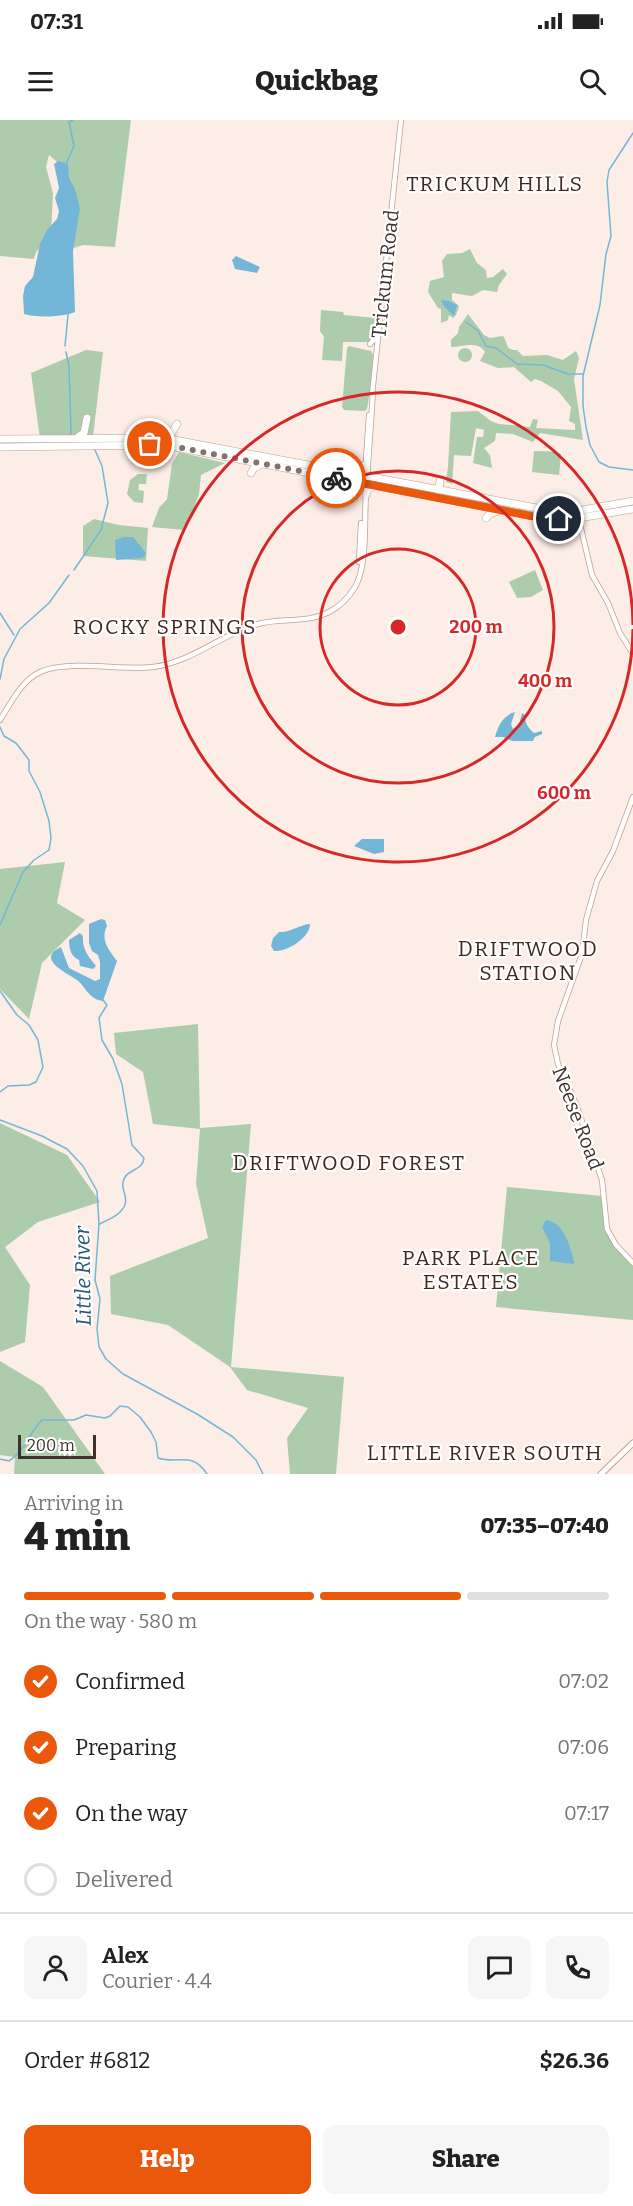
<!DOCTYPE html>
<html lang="en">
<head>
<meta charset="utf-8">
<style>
	:root { --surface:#fff; --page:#f6f6f6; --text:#222; --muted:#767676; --line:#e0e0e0; --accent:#ea580c }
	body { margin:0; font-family:Bitter,serif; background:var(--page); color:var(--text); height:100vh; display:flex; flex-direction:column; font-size:22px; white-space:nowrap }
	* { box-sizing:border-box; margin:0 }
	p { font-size:20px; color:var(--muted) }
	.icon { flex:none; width:33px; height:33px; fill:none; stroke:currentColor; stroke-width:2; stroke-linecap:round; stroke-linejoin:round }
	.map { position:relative; height:1354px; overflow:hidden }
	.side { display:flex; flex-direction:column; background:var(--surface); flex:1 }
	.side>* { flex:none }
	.scale { position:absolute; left:18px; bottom:15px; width:78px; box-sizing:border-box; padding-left:6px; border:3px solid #3f312c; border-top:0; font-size:16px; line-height:21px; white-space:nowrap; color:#3f312c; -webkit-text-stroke:4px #fff; paint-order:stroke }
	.pin { position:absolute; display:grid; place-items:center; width:51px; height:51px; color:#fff; margin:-26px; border:3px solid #fff; border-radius:50%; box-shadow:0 2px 6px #0007 }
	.courier { position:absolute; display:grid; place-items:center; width:60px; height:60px; margin:-30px; border:4px solid #ea580c; border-radius:50%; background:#fff; color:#222; box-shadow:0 2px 8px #0007 }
	.overview em { font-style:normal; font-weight:800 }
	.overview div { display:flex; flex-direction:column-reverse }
	.overview { display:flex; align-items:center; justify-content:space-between; height:102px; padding:0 24px }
	h1 { font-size:39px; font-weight:800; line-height:45px }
	.bar { display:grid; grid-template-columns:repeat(4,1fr); gap:9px 6px; align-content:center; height:72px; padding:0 24px }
	.bar i { height:8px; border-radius:4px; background:var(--line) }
	.bar .selected { background:var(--accent) }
	.bar p { grid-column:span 4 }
	.line { display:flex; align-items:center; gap:15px; padding:0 24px; border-top:2px solid var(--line) }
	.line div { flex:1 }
	.round { display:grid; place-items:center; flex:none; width:63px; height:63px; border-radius:12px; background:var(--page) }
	ol { padding:0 24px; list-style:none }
	li { display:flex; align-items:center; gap:18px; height:66px }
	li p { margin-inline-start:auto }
	li .icon { padding:6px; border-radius:50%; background:var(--accent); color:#fff; stroke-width:4 }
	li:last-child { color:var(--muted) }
	li i { width:33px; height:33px; border:3px solid var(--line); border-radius:50% }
	.primary-button { display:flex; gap:12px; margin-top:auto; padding:12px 24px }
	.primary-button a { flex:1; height:69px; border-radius:12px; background:var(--accent); color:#fff; font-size:24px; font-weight:800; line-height:69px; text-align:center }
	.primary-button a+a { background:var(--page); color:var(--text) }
	.status { display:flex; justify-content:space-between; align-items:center; height:42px; padding:0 30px; background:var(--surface); direction:ltr }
	.status svg { height:16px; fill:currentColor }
	header { display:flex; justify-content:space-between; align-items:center; height:78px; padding:0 24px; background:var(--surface); font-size:27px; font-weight:800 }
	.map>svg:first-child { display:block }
	.green { fill:#acccab }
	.water { fill:#74b6d7 }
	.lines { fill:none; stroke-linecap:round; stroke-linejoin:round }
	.stream { stroke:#74b6d7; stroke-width:1.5 }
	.tertiary-casing { stroke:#c29f92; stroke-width:6 }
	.secondary-casing { stroke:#c29f92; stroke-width:7 }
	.primary-casing { stroke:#c29f92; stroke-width:8 }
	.tertiary { stroke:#fff; stroke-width:4.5 }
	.secondary { stroke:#fff; stroke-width:5 }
	.primary { stroke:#fff; stroke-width:7 }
	.done { stroke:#81736d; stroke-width:6; stroke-dasharray:0 10.8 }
	.route { stroke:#ea580c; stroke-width:8 }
	.ring { fill:none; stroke:#d62828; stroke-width:3 }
	.labels { text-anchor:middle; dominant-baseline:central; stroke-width:4.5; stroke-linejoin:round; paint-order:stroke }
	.street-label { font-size:20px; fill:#3f312c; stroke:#fff }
	.neighbourhood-label { font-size:21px; letter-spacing:1.5px; fill:#42271c; stroke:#fff }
	.water-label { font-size:21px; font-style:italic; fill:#245870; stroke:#fff }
	.centre { fill:#d62828; stroke:#fff; stroke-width:3 }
	.ring-label { font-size:18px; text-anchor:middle; font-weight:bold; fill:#d62828; stroke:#fff; stroke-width:4.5; stroke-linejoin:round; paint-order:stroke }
</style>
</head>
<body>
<div class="status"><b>07:31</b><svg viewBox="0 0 49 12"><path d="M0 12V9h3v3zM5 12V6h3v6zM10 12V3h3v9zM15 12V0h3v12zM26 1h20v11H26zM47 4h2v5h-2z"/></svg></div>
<header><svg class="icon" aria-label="menu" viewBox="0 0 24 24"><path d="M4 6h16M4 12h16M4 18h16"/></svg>Quickbag<svg class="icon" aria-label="search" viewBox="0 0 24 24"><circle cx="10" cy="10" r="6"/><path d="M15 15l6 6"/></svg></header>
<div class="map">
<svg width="633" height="1354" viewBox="0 0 633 1354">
	<rect width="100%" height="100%" fill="#fcede7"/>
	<!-- green -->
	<path class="green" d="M0,0H131L115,127L83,125L67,130L63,47L49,35L46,47L53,73L51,114L36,132L34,139L0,136Z
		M470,129L477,143L486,150L487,158L493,157L503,149L507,154L499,165L497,172L483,170L472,176L452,173V180L459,186L456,195L453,198L449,195L448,200L441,203V189L438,188L428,172L430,161L444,157L442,141L447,134L462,133Z
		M321,190L343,192L344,195L376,198L375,215L371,222H343L342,241L322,240L324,217L320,211Z
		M468,194L484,215L490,218L503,216C509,224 504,230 517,230L523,236L547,235L563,240L576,231L579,238L574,259L583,320L540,313L533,322L513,314L496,313L495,321L484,328L490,335L492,348L473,343L477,317H483L484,310L476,308L471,336L454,335L452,364L446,362L448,347L451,292L478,291L491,301L499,304L530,307L533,299L538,300L536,308L575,310V304L569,301L571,287L558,271L541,261L535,259L531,262L514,247L498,248L480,241L485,232C478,220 462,227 451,227V220L458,213L459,207Z
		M349,226L371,231L373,235L371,265L367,289L365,291L344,290L342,287L347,228Z
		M458 235a7 7 0 1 1 14 0a7 7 0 1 1-14 0Z
		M86,230L103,232L92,325L40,319L31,253Z
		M534,331C542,332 555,330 561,334L559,355L532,352Z
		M179,332L225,343L201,355L199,374L185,410L152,407L159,388L167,379L172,344Z
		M138,354H147L146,364H139L138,370L144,371L143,383L134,382L127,374L130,360Z
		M94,399L119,405L148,408L146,441L83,436V406Z
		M535,450L543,470L531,477L517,478L509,462Z
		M65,742L57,783L85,800L42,843L29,899L0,869V749Z
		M198,904L200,1008L251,1004L231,1247L344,1257L336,1354H290L287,1318L308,1288L247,1270L230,1247L168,1205L111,1194L110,1156L208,1118L196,1064L200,1009L153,1004L143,952L116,934L114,913Z
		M0,1003L67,1035L100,1082L38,1102L5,1127L30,1165L25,1222L0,1232Z
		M507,1067L602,1076C604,1112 606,1120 633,1145V1200L496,1187Z
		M0,1241L43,1267L105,1354H14L15,1337L0,1335Z"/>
	<!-- water -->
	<path class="water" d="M58,41L68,44L69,58L75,69L80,88L73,131L75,192C64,197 36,198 24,194L23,176L25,166L33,157L40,124L47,110L57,99L59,91L55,78L59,68L54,44Z
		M236,136L260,147L257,153L235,149L232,140Z
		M441,180L449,181L457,185L454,196L444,186Z
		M124,417H133L146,433L145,436L142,438L116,440L115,420Z
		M515,592L511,604L513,609L519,605L522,593L525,595C525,603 528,608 534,613L542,611V614L535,617L533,621H512L503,617H495C498,606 503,595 515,592Z
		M362,719H384V732L374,734L354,726Z
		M101,799L105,800L107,806C100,820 109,830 117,841L103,881C88,879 87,868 77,860C67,853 35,839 61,827L69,848L95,861L100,859V842L98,835L92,831L89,823V804Z
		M310,804C310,818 287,832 274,831L271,826L273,818L279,812C289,813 299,805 310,804Z
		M80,813L83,816C82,829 88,836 96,846L93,849L80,846L79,840C71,837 69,828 69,820Z
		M546,1100C565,1103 569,1125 574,1141V1144L550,1141V1123L542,1107Z"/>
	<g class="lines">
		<!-- stream -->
		<path class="stream" d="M633,13L609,50L607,62L611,116L606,134L600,185L583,256V286L586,307L590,325L599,342L609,347L633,350
			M66,44L74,26L69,2L73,0
			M466,202L478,211L486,226L496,228L517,244L543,245L568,254H583
			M65,226L68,195
			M66,232L69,246L71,314
			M74,450L101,410L108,383L102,346L95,330
			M0,493L14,515
			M0,559L4,539L20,509L49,483L69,455
			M0,607L4,616L16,623L29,640V651L40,672L49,701L51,718L49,730L34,740L23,752L0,805
			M0,871L17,895L29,905L38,920L43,947L36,962L29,965L8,966L0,972
			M0,1000L42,1016L67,1029L83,1046L97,1071L99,1104L95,1160L100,1179L97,1209L99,1227L106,1239L123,1254L197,1294L233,1317L256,1340L263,1354
			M100,1104C107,1100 114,1098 120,1092C134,1078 117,1070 125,1057C130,1049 143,1050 144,1038L132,1025L122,964L113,939L102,920L99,898L107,885L103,880
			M0,1339L9,1341C25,1331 29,1313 42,1300H74L86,1295L105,1298L110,1296L120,1286L128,1287L140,1297L151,1312L156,1322L158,1338C179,1345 191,1330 207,1354"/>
		<defs>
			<path id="tertiary" d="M370,224L376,217
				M372,275L401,0
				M366,340L369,295
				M367,359L373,272
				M578,396L592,455L608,483L620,513L633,534
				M359,442L361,403
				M0,600C11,583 21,561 40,552C68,539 120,551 153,547C193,542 224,512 262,503C284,498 308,503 329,492C339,487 349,477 355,467C368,445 364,399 366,373
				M633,677L613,731L597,761L586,800L582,834L558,901L554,925L558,944L576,984L602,1060L607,1109L616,1125L633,1143"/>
			<path id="secondary" d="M601,1354L633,1323"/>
			<path id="primary" d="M79,316L84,313L87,298
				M166,317L171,314L177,304
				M0,319L164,318L547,390H583L633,381
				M0,327L165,325L538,397L579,398L633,389
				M251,353L254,348L262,344
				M356,353L362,351L365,345
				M439,370L440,360
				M366,375L368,369L374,366
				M486,398L490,394L499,391"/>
		</defs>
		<!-- tertiary casing -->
		<use href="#tertiary" class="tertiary-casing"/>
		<!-- secondary casing -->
		<use href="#secondary" class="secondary-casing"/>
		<!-- primary casing -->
		<use href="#primary" class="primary-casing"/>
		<!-- tertiary -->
		<use href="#tertiary" class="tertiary"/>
		<!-- secondary -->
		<use href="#secondary" class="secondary"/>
		<!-- primary -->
		<use href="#primary" class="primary"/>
	</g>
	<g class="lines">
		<!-- done -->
		<path class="done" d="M150,324L177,327L336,358"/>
		<!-- route -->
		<path class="route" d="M336,358L531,396L559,399"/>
	</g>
	<!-- distance rings -->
	<g class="ring">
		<circle cx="398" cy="507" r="78"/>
		<circle cx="398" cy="507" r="156"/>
		<path d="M633 509A235 235 0 1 1 633 505"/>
	</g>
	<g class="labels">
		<!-- street labels -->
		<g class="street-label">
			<text transform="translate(385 154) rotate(-84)">Trickum Road</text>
			<text transform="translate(578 998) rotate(69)">Neese Road</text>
		</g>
		<!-- neighbourhood labels -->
		<g class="neighbourhood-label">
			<text x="495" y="64">TRICKUM HILLS</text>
			<text x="165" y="507">ROCKY SPRINGS</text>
			<text x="528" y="829">DRIFTWOOD<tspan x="528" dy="24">STATION</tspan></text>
			<text x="349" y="1043">DRIFTWOOD FOREST</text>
			<text x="471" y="1138">PARK PLACE<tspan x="471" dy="24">ESTATES</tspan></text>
			<text x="485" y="1333">LITTLE RIVER SOUTH</text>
		</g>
		<!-- water labels -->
		<g class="water-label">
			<text transform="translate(83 1156) rotate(-91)">Little River</text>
		</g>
	</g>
	<circle cx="398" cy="507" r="9" class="centre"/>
	<g class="ring-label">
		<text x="476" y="513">200 m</text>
		<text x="545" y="567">400 m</text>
		<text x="564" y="679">600 m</text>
	</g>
</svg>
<div class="scale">200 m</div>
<div class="pin" style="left:150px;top:324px;background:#ea580c"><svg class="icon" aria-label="bag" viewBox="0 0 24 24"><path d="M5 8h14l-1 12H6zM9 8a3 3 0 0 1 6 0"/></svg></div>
<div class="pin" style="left:559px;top:399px;background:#1f2937"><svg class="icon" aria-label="home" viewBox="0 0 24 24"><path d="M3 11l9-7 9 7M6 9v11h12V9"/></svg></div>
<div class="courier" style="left:336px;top:358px"><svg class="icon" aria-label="bike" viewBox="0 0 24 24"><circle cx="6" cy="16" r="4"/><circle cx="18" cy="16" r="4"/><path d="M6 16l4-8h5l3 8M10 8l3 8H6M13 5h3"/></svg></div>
</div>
<section class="side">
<div class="overview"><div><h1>4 min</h1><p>Arriving in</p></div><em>07:35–07:40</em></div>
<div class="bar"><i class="selected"></i><i class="selected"></i><i class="selected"></i><i></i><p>On the way · 580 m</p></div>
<ol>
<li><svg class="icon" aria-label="check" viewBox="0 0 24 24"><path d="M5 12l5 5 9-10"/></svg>Confirmed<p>07:02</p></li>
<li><svg class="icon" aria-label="check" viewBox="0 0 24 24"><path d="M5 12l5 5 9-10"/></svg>Preparing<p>07:06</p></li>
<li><svg class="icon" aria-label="check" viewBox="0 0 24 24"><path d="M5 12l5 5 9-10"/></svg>On the way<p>07:17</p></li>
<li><i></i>Delivered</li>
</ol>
<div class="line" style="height:108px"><a class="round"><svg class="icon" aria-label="person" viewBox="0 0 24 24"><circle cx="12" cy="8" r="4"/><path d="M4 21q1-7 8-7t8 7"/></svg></a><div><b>Alex</b><p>Courier · 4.4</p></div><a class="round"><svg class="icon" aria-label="chat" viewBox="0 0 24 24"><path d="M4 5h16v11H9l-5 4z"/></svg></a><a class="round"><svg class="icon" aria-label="phone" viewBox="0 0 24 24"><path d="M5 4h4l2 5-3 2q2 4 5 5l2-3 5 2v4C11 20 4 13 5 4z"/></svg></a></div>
<div class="line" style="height:78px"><div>Order #6812</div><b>$26.36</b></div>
<div class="primary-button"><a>Help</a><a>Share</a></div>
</section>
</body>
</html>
